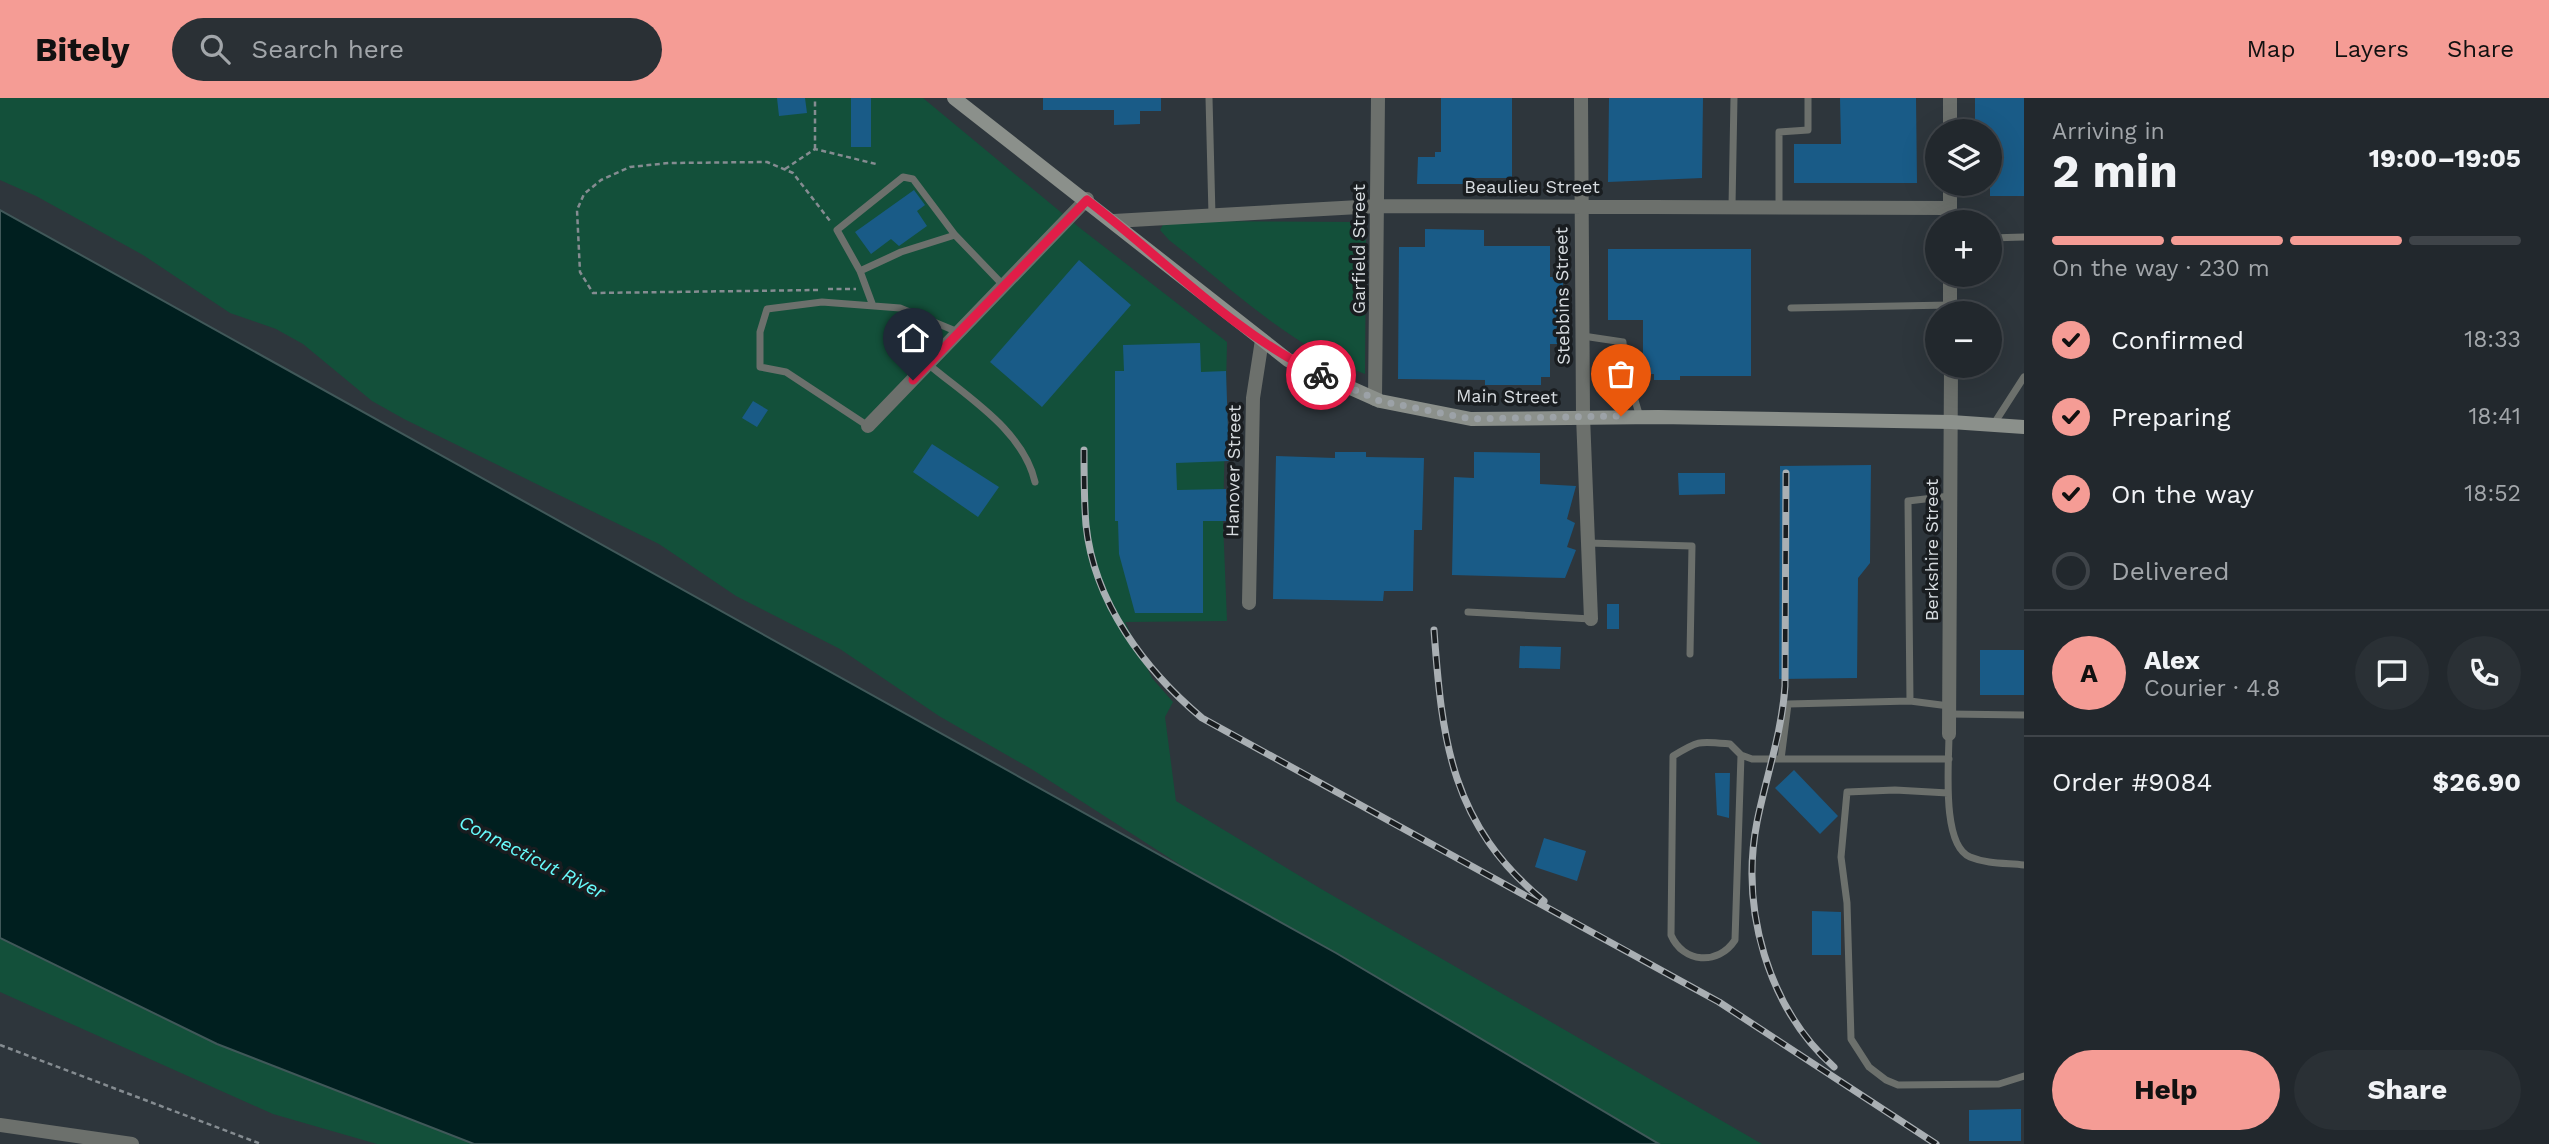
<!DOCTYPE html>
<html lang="en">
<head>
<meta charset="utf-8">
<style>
	:root { --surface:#22282d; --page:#2a3035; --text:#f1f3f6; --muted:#a2a6aa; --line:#3f4449; --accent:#f59c95 }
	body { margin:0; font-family:"Work Sans",sans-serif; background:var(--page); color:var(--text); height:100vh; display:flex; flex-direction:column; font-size:26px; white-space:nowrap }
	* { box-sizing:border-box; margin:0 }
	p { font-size:23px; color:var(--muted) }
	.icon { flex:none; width:38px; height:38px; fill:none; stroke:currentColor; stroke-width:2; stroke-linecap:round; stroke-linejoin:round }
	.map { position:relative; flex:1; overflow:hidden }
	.details { display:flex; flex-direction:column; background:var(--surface); width:525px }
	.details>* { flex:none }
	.fabs { position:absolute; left:1925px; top:21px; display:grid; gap:14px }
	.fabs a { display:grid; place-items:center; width:77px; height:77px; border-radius:50%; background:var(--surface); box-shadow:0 7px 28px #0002,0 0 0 2px var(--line); font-size:35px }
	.pin { position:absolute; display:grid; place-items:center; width:60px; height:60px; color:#fff; margin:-72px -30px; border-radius:50% 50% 50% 0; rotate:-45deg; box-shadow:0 0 7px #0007 }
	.pin .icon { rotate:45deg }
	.courier { position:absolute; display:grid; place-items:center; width:70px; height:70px; margin:-35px; border:5px solid #e11d48; border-radius:50%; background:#fff; color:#222; box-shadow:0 2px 9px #0007 }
	.headline em { font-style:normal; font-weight:700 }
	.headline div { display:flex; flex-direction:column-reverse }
	.headline { display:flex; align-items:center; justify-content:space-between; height:119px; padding:0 28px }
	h1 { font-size:46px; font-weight:700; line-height:52px }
	.bar { display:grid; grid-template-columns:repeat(4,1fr); gap:10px 7px; align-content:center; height:84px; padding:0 28px }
	.bar i { height:9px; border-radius:5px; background:var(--line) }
	.bar .current { background:var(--accent) }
	.bar p { grid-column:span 4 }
	.line { display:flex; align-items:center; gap:18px; padding:0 28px; border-top:2px solid var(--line) }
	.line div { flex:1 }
	.round { display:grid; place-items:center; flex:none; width:74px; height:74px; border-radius:37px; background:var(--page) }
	ol { padding:0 28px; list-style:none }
	li { display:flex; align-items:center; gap:21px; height:77px }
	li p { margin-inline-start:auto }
	li .icon { padding:7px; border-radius:50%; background:var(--accent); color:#111; stroke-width:4 }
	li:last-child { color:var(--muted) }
	li i { width:38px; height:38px; border:4px solid var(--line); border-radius:50% }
	.primary-button { display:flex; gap:14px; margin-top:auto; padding:14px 28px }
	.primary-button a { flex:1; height:80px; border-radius:42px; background:var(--accent); color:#111; font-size:28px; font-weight:700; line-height:80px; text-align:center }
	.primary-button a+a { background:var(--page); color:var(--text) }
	header { display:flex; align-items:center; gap:42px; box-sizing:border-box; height:98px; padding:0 35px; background:var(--accent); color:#111 }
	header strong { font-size:33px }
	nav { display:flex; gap:38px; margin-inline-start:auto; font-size:24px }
	.search { width:490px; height:63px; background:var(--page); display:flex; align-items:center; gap:18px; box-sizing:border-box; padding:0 24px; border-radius:38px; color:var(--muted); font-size:26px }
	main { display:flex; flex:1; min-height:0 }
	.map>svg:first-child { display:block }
	.green { fill:#13503a }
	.water { fill:#001f1f; stroke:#405859; stroke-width:2 }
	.building { fill:#195b87 }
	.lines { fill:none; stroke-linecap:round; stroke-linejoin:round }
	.path { stroke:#858c91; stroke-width:2.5; stroke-dasharray:5 3.5; stroke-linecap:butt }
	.lane { stroke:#6c706c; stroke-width:7 }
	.street { stroke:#6c706c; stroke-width:14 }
	.secondary { stroke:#8b908b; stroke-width:14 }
	.rail-casing { stroke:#a9afb3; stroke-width:7 }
	.rail { stroke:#191d20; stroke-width:4.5; stroke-dasharray:13; stroke-linecap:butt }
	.done { stroke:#9ca2a7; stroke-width:7; stroke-dasharray:0 12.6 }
	.route { stroke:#e11d48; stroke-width:9 }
	.labels { text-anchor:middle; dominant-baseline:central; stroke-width:7; stroke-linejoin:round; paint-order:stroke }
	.street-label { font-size:18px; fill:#d7dce0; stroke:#191d20 }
	.water-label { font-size:19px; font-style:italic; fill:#68fcfd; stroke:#191d20 }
</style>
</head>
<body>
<header>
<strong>Bitely</strong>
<div class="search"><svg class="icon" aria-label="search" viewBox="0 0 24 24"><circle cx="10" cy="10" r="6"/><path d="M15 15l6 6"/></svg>Search here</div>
<nav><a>Map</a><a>Layers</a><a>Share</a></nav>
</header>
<main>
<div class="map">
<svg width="2024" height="1046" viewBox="0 0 2024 1046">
	<rect width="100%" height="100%" fill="#2e363c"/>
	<!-- green -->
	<path class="green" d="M0,0H923L1080,130L1227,244L1223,423L1227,523L1125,524L1152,580L1173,604L1165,619L1176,703L1323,792L1762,1046H1655L1185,770L1033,672L939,618L840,551L736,498L659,446L404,321L372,303L303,246L276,231L230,215L143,157L36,98L0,82Z
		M1165,123L1359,124L1366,130L1365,276C1291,249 1231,190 1169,142L1160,132Z
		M0,840L217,946L474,1046H377L273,1016L0,894Z"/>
	<!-- water -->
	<path class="water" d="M0,112L1336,855L1659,1046H474L217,946L0,840Z"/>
	<!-- building -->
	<path class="building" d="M777,0H805L807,15L779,18Z
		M851,0H871V49H851Z
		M1043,0H1161V13H1140V26L1114,27V12H1043Z
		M1441,0H1512V80H1465V86H1417L1418,59H1435V54H1441Z
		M1609,0H1703L1702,80L1608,84Z
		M1840,0H1916L1917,85H1794V46H1841Z
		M1975,0H2024V98H1990V33H1975Z
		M914,92L925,107L917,113L927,128L899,148L891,141L871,156L855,134Z
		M1425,131L1484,132V148H1550V179H1563L1562,246H1550V279H1541V287H1485V282L1398,281L1399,149H1425Z
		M1608,151H1751V278H1680V282H1654V276H1643V222H1608Z
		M1079,162L1131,207L1042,309L990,264Z
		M1200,245L1201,274L1226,273L1229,363L1176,365L1177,392L1226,391L1227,423H1203V515H1135L1119,456L1118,423H1115V273H1124L1123,247Z
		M753,303L768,312L757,329L742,320Z
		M932,346L999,389L978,419L913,374Z
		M1335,354H1366V359L1424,360L1422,432H1414L1413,493H1384L1383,503L1273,501L1276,358L1335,360Z
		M1474,354L1540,355V386L1576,388L1567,421L1575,425L1567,449L1576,452L1565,480L1452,477L1454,379L1474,380Z
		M1871,367L1870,465L1858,480L1857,580L1779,581L1780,368Z
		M1678,375H1725V396L1679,397Z
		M1607,506H1619V531H1607Z
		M1520,548L1561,549L1560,571L1519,570Z
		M1980,552H2024V597H1980Z
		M1794,672L1838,718L1820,736L1775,690Z
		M1715,675H1730L1729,720L1717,717Z
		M1544,740L1586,753L1577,783L1535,769Z
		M1812,813L1841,814V857H1812Z
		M2021,1011V1043H1969V1012Z"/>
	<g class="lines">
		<!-- path -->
		<path class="path" d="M815,51V0
			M785,71L815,51L876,66
			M828,191H856
			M818,192L593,195L580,174L577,112L584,96L601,82L630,69L669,65L767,64L793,75L830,123
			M0,947L261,1046"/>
		<!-- lane -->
		<path class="lane" d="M1209,0L1212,117
			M1732,108L1734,0
			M1779,109V34L1808,32V0
			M1990,140L2024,139
			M860,173L901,154L955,137
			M873,208L860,173L837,132L903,79L913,81L955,137L1003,187
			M1791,210L1950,207
			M1583,238L1623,244L1626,288L1634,299L1640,319
			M928,266C967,299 1023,332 1035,384
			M1997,321L2024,279
			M868,328L786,274L760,269V234L767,211L822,204L900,210L958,234
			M1588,445L1692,448L1690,556
			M1468,514L1591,521
			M1910,603L1949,608
			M1949,616L2024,617
			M1949,636C1949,665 1941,747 1970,759C1987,766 2006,765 2024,767
			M1741,657L1735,842C1718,868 1683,865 1671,837L1673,658C1699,642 1699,643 1730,646L1741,657L1752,661H1949
			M1781,661L1788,606L1910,603L1908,403L1950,398
			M1948,695L1895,692L1847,694L1841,759L1847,805L1851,941L1869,969L1886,982L1898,987L1999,986L2024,978"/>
		<!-- street -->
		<path class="street" d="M1581,0L1583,318L1591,521
			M1950,33V0
			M1114,123L1377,108L1950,110
			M1950,124V86
			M1950,177V215
			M1375,301L1378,0
			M868,328L1087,101
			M1249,505L1253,300L1262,242
			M1949,636L1951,268
			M0,1027L132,1046"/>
		<!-- secondary -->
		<path class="secondary" d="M954,0L1288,262L1380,303L1471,321L1658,319L1951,324L2024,329"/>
		<defs>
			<path id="rail" d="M1084,352C1084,377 1084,403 1086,427C1094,505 1145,572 1202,620L1719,904L1936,1046
				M1786,375L1785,588C1782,634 1766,679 1757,724C1740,811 1768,910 1834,969
				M1434,532C1442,643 1451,727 1544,803"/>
		</defs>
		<!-- rail casing -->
		<use href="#rail" class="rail-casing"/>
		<!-- rail -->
		<use href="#rail" class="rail"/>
	</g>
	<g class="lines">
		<!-- done -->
		<path class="done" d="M1321,277L1380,303L1471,321L1621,318"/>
		<!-- route -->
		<path class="route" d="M913,282L1087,102C1163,160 1234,236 1321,277"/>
	</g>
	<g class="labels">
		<!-- street labels -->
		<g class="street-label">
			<text x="1532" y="88">Beaulieu Street</text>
			<text transform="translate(1358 151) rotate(-90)">Garfield Street</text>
			<text transform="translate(1562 198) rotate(-91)">Stebbins Street</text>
			<text transform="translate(1507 298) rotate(1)">Main Street</text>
			<text transform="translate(1233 373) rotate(-89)">Hanover Street</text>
			<text transform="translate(1931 452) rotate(-90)">Berkshire Street</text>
		</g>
		<!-- water labels -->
		<g class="water-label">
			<text transform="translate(532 759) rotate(27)">Connecticut River</text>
		</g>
	</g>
</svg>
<div class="fabs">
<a><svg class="icon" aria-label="layers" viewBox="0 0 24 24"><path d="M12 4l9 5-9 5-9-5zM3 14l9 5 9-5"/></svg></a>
<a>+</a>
<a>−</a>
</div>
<div class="pin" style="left:1621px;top:318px;background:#ea580c"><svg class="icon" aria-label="bag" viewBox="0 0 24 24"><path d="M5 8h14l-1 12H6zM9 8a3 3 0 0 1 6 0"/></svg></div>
<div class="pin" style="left:913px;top:282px;background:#1f2937"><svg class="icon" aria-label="home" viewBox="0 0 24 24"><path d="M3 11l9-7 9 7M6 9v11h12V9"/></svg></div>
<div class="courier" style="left:1321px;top:277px"><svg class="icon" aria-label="bike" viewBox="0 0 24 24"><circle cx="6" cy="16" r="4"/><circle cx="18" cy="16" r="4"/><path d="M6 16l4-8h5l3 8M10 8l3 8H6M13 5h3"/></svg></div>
</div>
<section class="details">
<div class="headline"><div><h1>2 min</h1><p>Arriving in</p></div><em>19:00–19:05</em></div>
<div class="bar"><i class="current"></i><i class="current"></i><i class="current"></i><i></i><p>On the way · 230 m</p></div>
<ol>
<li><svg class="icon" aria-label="check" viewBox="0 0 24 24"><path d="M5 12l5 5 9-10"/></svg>Confirmed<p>18:33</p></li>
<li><svg class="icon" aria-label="check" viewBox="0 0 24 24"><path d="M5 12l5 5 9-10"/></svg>Preparing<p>18:41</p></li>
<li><svg class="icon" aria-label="check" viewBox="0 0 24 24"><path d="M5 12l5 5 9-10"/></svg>On the way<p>18:52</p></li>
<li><i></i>Delivered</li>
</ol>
<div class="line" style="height:126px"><b class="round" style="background:var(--accent);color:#111">A</b><div><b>Alex</b><p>Courier · 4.8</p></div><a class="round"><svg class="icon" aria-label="chat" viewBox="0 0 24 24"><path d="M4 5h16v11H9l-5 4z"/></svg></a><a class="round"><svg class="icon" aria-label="phone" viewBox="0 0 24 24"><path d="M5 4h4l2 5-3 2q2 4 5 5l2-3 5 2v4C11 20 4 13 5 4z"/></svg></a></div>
<div class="line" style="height:91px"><div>Order #9084</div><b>$26.90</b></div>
<div class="primary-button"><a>Help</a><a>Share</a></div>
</section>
</main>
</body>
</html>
